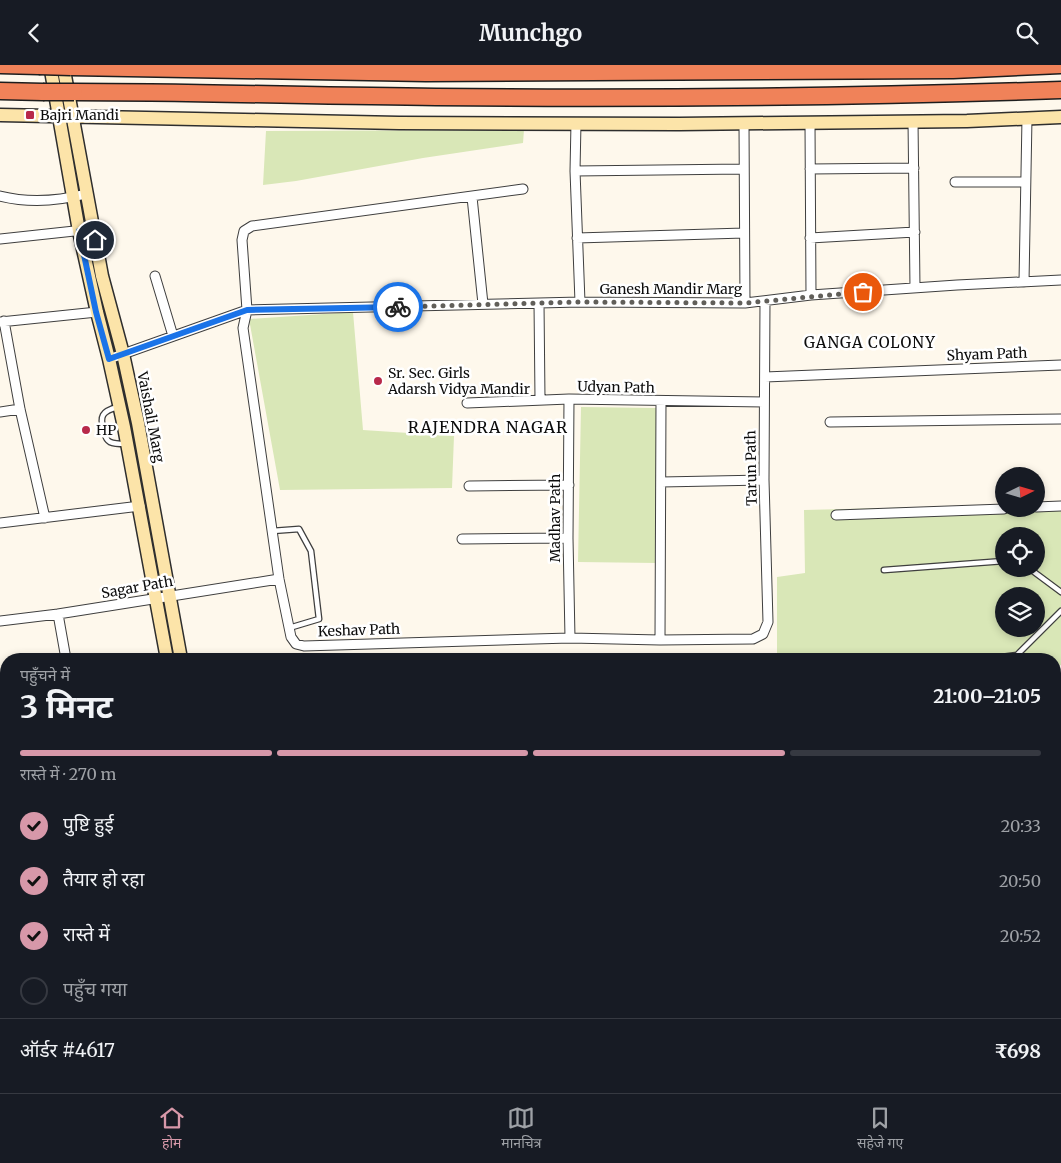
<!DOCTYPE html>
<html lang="hi">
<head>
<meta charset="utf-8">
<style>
	:root { --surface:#171b24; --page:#242831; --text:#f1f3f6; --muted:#9ea1a6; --line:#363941; --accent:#d798a9 }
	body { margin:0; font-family:Merriweather,"Noto Sans Devanagari",serif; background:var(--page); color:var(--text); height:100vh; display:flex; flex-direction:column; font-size:19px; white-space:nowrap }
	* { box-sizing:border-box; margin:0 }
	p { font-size:16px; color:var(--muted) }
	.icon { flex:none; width:28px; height:28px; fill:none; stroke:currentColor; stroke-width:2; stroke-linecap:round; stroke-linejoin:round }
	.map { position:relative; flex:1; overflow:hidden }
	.sheet { position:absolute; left:0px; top:588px; width:1061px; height:441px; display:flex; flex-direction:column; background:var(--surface); border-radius:20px 20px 0 0; box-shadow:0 2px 8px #0003 }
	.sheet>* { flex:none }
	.needle { width:32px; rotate:85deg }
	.buttons { position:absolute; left:995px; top:402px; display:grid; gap:10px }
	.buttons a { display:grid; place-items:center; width:50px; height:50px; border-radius:50%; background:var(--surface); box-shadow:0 2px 8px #0003; font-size:25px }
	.pin { position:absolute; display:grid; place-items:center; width:42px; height:42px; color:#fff; margin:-21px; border:2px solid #fff; border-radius:50%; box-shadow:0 1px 5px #0007 }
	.courier { position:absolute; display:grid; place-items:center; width:50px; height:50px; margin:-25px; border:4px solid #1a73e8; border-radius:50%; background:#fff; color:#222; box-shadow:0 1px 6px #0007 }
	.overview em { font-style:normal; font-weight:700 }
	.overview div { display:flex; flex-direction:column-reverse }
	.overview { display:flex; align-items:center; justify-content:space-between; height:85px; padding:0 20px }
	h1 { font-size:32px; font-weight:700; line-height:38px }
	.bar { display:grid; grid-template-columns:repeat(4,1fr); gap:8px 5px; align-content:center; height:60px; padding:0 20px }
	.bar i { height:6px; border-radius:4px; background:var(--line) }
	.bar .current { background:var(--accent) }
	.bar p { grid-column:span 4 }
	.line { display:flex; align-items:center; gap:12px; padding:0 20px; border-top:1px solid var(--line) }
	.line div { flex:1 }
	ol { padding:0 20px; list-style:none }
	li { display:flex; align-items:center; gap:15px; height:55px }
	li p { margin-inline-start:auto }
	li .icon { padding:5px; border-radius:50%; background:var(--accent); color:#111; stroke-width:4 }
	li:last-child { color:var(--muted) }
	li i { width:28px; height:28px; border:2px solid var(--line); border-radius:50% }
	header { display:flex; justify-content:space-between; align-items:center; height:65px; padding:0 20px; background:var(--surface); font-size:22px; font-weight:700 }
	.tab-bar { display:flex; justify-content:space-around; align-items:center; height:70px; border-top:1px solid var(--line); background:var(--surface); font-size:14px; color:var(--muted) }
	.tab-bar a { display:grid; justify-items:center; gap:2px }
	.tab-bar .current { color:var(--accent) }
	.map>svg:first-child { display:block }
	.green { fill:#d9e7b7; fill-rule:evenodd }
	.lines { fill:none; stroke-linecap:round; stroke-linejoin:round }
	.lane-casing { stroke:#3f3f3f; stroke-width:7 }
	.street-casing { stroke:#3f3f3f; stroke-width:11 }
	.secondary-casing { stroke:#2e2e2e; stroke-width:15 }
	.highway-casing { stroke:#1d1d1d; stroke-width:19 }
	.path { stroke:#2e2e2e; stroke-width:2; stroke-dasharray:5 2.5; stroke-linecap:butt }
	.lane { stroke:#fff; stroke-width:4.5 }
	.street { stroke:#fff; stroke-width:9 }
	.secondary { stroke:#fce4a9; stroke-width:12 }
	.highway { stroke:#f08259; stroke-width:16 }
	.highway-bridge-casing { stroke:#1d1d1d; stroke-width:19; stroke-linecap:butt }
	.highway-bridge { stroke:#f08259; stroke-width:16 }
	.done { stroke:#615f5a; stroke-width:5; stroke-dasharray:0 9 }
	.route { stroke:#1a73e8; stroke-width:6 }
	.poi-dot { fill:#b8294a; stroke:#fff; stroke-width:2 }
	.labels { text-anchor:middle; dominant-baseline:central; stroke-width:5; stroke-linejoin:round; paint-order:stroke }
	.poi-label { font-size:14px; fill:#0c0c0c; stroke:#fff; text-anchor:start }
	.street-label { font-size:14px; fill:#0c0c0c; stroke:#fff }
	.neighbourhood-label { font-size:15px; letter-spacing:1px; fill:#0c0c0c; stroke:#fff }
	.quarter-label { font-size:16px; letter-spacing:1px; fill:#0c0c0c; stroke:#fff }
</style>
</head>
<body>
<header><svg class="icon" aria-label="back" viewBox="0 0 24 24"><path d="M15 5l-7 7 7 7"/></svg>Munchgo<svg class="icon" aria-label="search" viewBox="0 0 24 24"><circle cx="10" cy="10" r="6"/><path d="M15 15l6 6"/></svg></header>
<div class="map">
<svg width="1061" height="1028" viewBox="0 0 1061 1028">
	<rect width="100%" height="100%" fill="#fef8ec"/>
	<!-- green -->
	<path class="green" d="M524,65L523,78L423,93L296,116L263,120L266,66Z
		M353,247L363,365L454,371L452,423L280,425L249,254Z
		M581,342L656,343V498L578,497Z
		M1061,438V600L1055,601V594H777V512L805,508L804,445L1004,440V444H1036ZM1004,471H1036V504H1004ZM1004,531H1036V564H1004Z
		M0,799H6V972L0,923Z"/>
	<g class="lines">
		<defs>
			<path id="lane" d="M118,342C102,346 99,351 104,367C105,371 106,375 110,377C114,379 121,379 126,379
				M272,466L299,464L311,486L319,554L289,563
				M1030,504L1061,527
				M884,505L1004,496
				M986,594L1017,590L1061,546"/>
			<path id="street" d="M913,56L915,223
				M576,58L575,106L580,237
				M810,58L811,230
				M744,59L745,238
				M810,104L914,103
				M575,106L743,104
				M955,117H1025
				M523,124L252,161L244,166L242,175L247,245L243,263L279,514L291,572L296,579L304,581L570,573L660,575L753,574L763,569L768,557L764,415L765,236
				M0,131C28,138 58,136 86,129
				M472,132L483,239
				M577,173L744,168
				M810,173L915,167
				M0,174L93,164
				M155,211L173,271
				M1024,217L1027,53
				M539,238L540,334
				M4,256L20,344L45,453
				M0,257L97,247
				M109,294L247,245L580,237L745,238L811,230L957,220L1061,215
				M765,312L1061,300
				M569,334L568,473L570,573
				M467,338L569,334L764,337
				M0,347L20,344
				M830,357L1061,354
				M661,417L764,415
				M469,421L569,420
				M1036,442L1061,441
				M836,450L1004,444
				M0,458L140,441
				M462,474L568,473
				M58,549L66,594
				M0,556L58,549L279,514
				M660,575L661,336
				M0,642L6,641
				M1055,647L1061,646
				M1055,737H1061
				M0,740L6,739
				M0,793L6,794
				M1055,824H1061
				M0,999L6,998
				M288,1022L289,1028
				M578,1022L579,1028
				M691,1022V1028
				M806,1022V1028"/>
			<path id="secondary" d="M50,0L79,166L97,247L109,294L124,362L167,594
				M63,0L102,211L123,289L138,358L181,594
				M0,50L399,58L679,59L967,56L1061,52
				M1055,1011L1061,1010
				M136,1024L150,1028
				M897,1028L942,1022"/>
			<path id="highway" d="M0,0L39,1
				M71,2L426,8L953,5L1061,0
				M0,26L43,27
				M74,27C195,27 315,31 436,32C644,34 853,32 1061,25"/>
		</defs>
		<!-- lane casing -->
		<use href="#lane" class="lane-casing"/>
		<!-- street casing -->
		<use href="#street" class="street-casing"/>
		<!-- secondary casing -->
		<use href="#secondary" class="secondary-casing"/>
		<!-- highway casing -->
		<use href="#highway" class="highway-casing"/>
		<!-- path -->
		<path class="path" d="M307,594L418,591L420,594
			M171,1028L172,1022"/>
		<!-- lane -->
		<use href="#lane" class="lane"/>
		<!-- street -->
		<use href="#street" class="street"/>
		<!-- secondary -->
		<use href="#secondary" class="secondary"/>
		<!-- highway -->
		<use href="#highway" class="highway"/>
		<defs>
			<path id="highway-bridge" d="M39,1L71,2
				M43,27H74"/>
		</defs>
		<!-- highway-bridge casing -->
		<use href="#highway-bridge" class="highway-bridge-casing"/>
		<!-- highway-bridge -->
		<use href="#highway-bridge" class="highway-bridge"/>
	</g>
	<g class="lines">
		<!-- done -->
		<path class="done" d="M398,242L580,237L745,238L863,227"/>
		<!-- route -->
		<path class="route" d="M95,175L93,164L79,166L96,247L109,294L247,245L398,242"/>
	</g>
	<!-- markers -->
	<g class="poi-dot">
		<rect x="25" y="45" width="10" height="10" rx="2.5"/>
		<circle cx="378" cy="316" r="5"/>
		<circle cx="86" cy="365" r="5"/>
	</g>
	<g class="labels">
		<!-- poi labels -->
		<g class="poi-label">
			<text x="40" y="50">Bajri Mandi</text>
			<text x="388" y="308">Sr. Sec. Girls<tspan x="388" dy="16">Adarsh Vidya Mandir</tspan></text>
			<text x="96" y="365">HP</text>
		</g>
		<!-- street labels -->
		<g class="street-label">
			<text x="671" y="224">Ganesh Mandir Marg</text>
			<text transform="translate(987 289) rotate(-2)">Shyam Path</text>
			<text transform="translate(616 322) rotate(1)">Udyan Path</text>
			<text transform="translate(151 352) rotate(79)">Vaishali Marg</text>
			<text transform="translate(751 403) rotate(-91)">Tarun Path</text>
			<text transform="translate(555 453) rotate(-90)">Madhav Path</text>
			<text transform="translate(137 522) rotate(-10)">Sagar Path</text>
			<text transform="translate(359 565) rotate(-2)">Keshav Path</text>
		</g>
		<!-- neighbourhood labels -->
		<g class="neighbourhood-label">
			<text x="870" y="277">GANGA COLONY</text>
		</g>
		<!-- quarter labels -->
		<g class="quarter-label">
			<text x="488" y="362">RAJENDRA NAGAR</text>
		</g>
	</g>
</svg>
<div class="buttons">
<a><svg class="needle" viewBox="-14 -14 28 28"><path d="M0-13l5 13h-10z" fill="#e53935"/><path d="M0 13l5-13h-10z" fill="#9ea1a6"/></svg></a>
<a><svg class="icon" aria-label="locate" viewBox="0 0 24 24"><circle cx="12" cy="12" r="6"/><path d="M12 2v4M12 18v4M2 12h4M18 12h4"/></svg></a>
<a><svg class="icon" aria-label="layers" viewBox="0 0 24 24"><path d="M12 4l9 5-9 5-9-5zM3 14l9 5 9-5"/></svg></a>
</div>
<div class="pin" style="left:863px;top:227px;background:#ea580c"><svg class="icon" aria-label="bag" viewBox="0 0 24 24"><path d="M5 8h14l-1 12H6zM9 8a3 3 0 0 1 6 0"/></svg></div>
<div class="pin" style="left:95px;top:175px;background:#1f2937"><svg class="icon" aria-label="home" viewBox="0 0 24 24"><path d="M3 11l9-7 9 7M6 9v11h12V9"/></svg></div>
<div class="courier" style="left:398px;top:242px"><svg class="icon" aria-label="bike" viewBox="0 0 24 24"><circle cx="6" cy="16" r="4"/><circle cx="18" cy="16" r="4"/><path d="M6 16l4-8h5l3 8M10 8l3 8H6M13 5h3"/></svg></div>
<section class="sheet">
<div class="overview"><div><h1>3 मिनट</h1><p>पहुँचने में</p></div><em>21:00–21:05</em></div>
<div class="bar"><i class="current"></i><i class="current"></i><i class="current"></i><i></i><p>रास्ते में · 270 m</p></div>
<ol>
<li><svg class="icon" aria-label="check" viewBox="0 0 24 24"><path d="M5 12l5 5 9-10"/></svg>पुष्टि हुई<p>20:33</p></li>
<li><svg class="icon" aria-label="check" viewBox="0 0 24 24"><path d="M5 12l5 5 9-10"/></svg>तैयार हो रहा<p>20:50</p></li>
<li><svg class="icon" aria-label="check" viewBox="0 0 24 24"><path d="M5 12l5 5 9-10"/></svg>रास्ते में<p>20:52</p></li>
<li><i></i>पहुँच गया</li>
</ol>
<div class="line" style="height:65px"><div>ऑर्डर #4617</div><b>₹698</b></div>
</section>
</div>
<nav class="tab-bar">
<a class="current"><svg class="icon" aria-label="home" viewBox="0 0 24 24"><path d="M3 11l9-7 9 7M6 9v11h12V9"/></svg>होम</a>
<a><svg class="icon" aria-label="map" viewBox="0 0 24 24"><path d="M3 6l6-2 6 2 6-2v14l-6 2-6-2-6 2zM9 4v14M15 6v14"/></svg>मानचित्र</a>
<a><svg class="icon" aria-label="saved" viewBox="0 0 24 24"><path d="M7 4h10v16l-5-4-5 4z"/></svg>सहेजे गए</a>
</nav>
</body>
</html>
